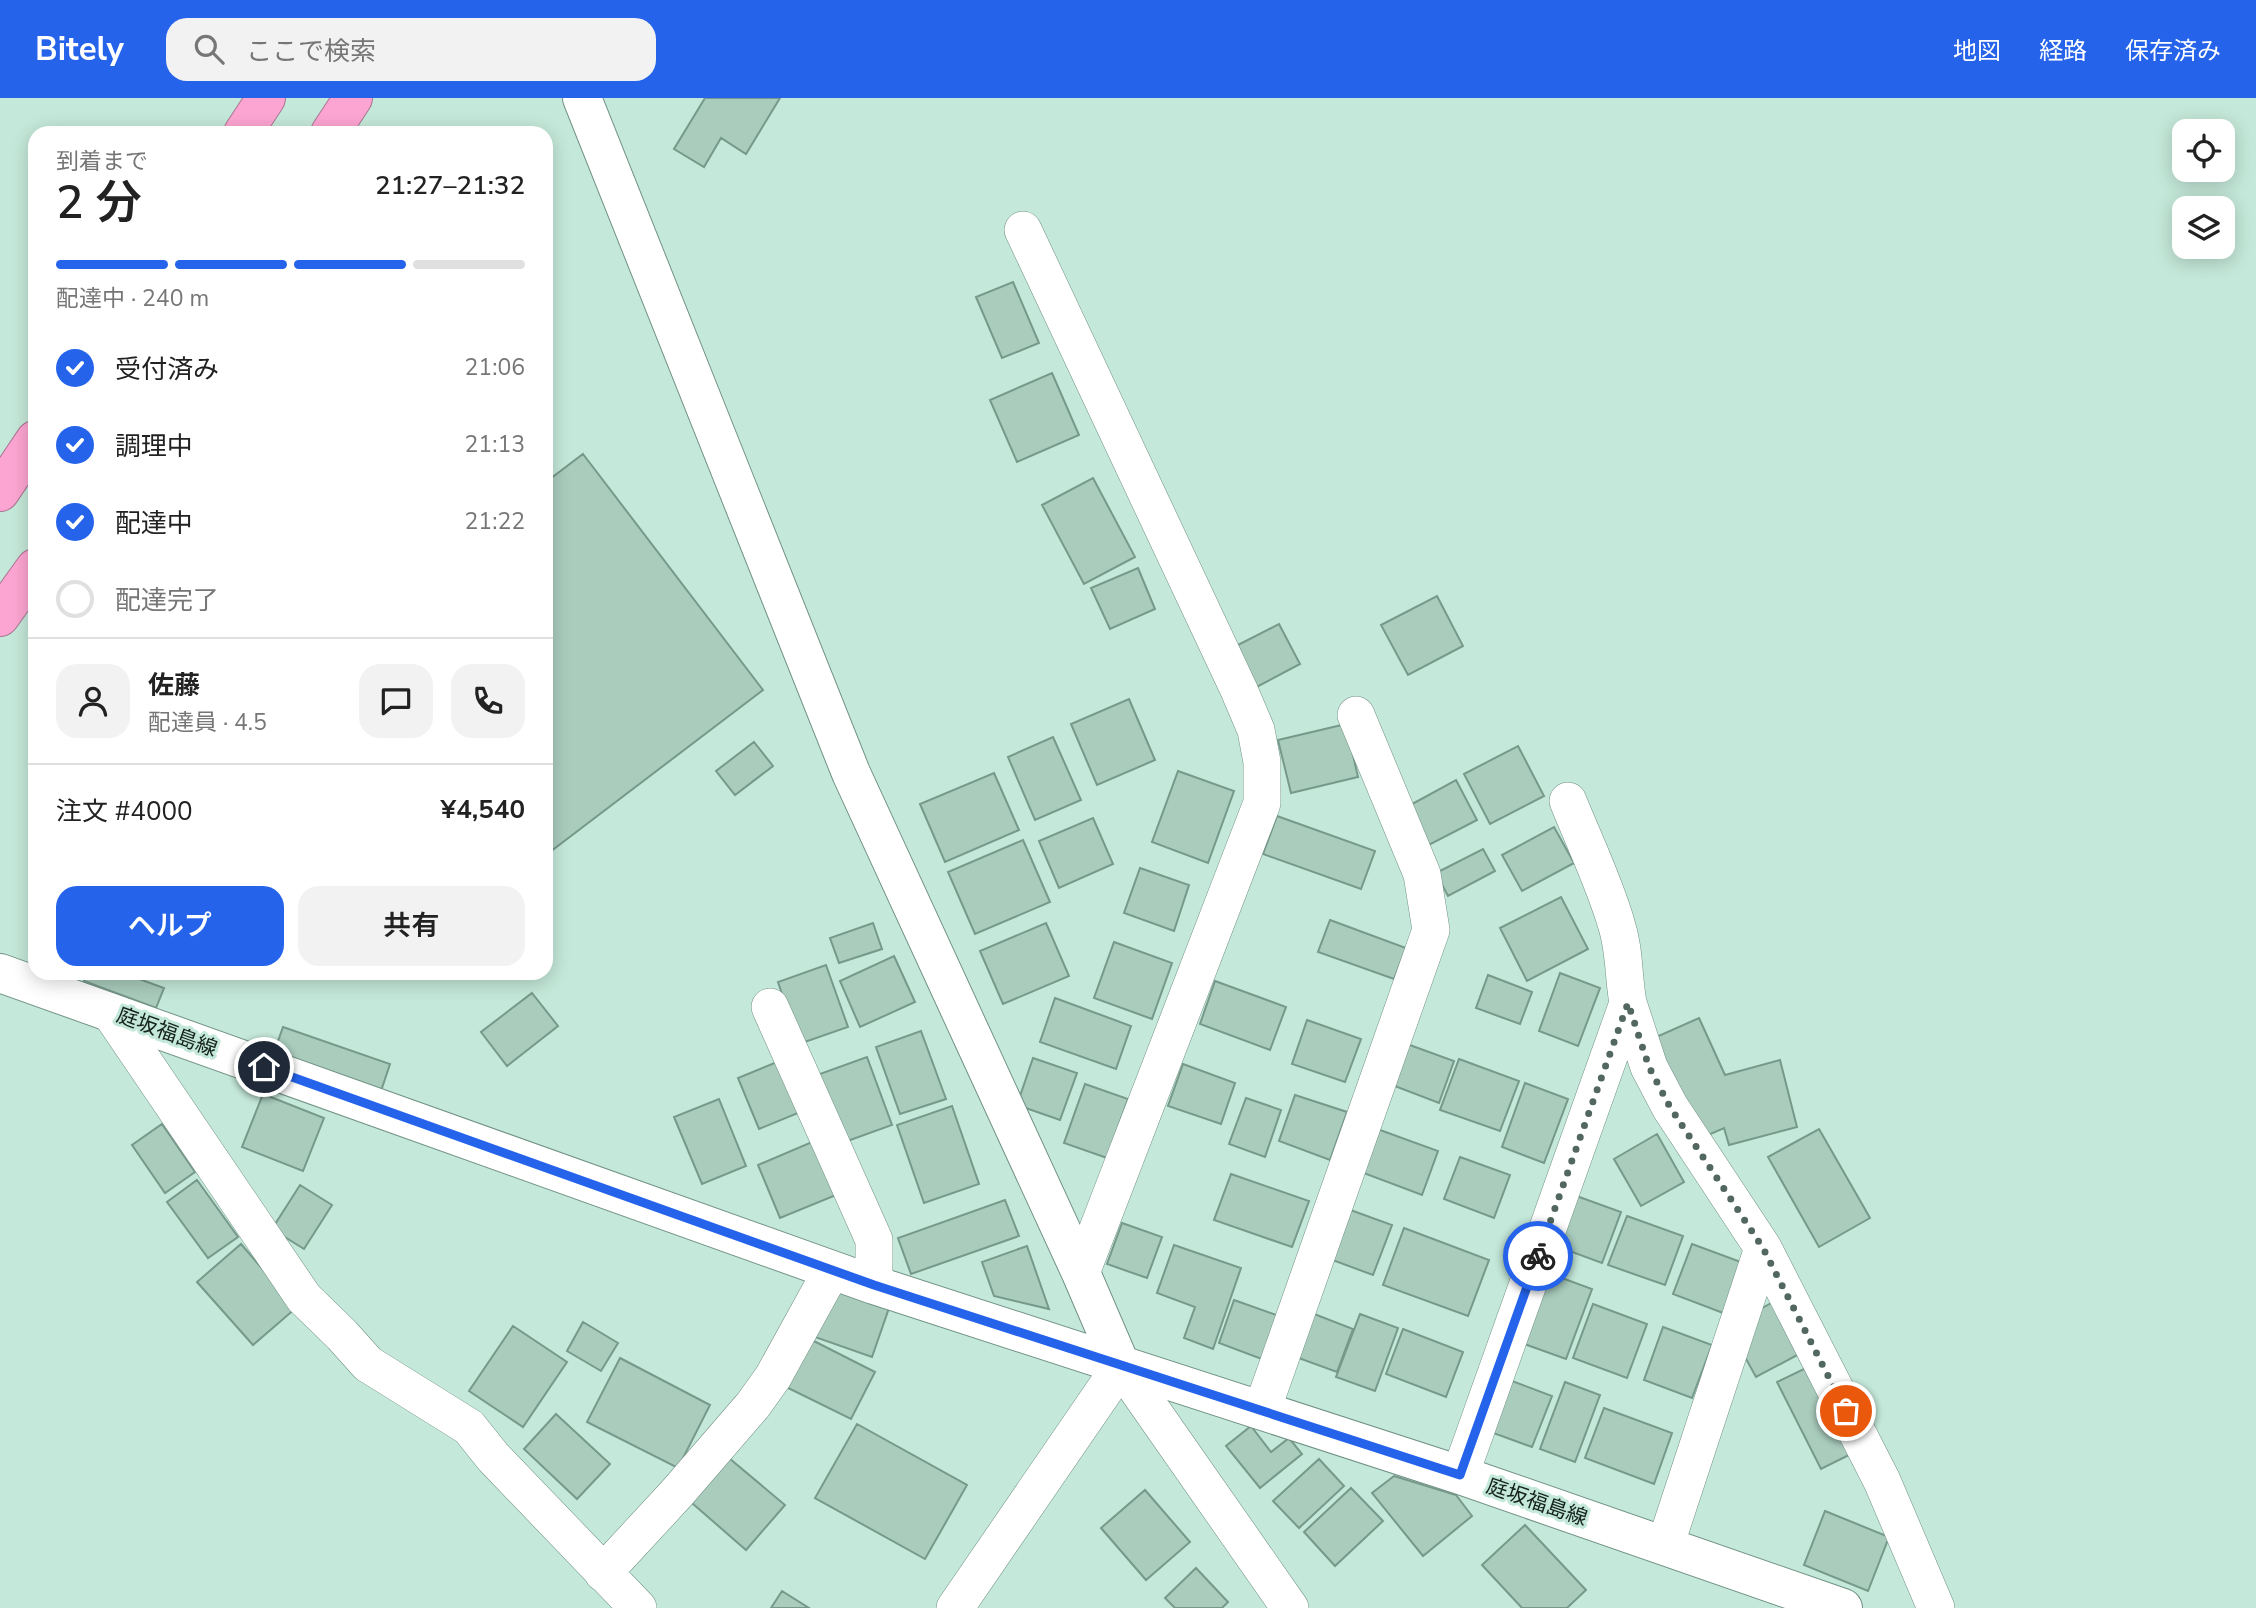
<!DOCTYPE html>
<html lang="ja">
<head>
<meta charset="utf-8">
<style>
	:root { --surface:#fff; --page:#f2f2f2; --text:#222; --muted:#767676; --line:#e0e0e0; --accent:#2563eb }
	body { margin:0; font-family:"Nunito Sans","Noto Sans JP",sans-serif; background:var(--page); color:var(--text); height:100vh; display:flex; flex-direction:column; font-size:26px; white-space:nowrap }
	* { box-sizing:border-box; margin:0 }
	p { font-size:23px; color:var(--muted) }
	.icon { flex:none; width:38px; height:38px; fill:none; stroke:currentColor; stroke-width:2; stroke-linecap:round; stroke-linejoin:round }
	.map { position:relative; flex:1; overflow:hidden }
	.panel { position:absolute; left:28px; top:28px; width:525px; height:854px; display:flex; flex-direction:column; background:var(--surface); border-radius:21px; box-shadow:0 4px 18px #0003 }
	.panel>* { flex:none }
	.fabs { position:absolute; left:2172px; top:21px; display:grid; gap:14px }
	.fabs a { display:grid; place-items:center; width:63px; height:63px; border-radius:14px; background:var(--surface); box-shadow:0 4px 18px #0003; font-size:35px }
	.pin { position:absolute; display:grid; place-items:center; width:60px; height:60px; color:#fff; margin:-30px; border:4px solid #fff; border-radius:50%; box-shadow:0 2px 7px #0007 }
	.courier { position:absolute; display:grid; place-items:center; width:70px; height:70px; margin:-35px; border:5px solid #2563eb; border-radius:50%; background:#fff; color:#222; box-shadow:0 2px 9px #0007 }
	.overview em { font-style:normal; font-weight:600 }
	.overview div { display:flex; flex-direction:column-reverse }
	.overview { display:flex; align-items:center; justify-content:space-between; height:119px; padding:0 28px }
	h1 { font-size:46px; font-weight:600; line-height:52px }
	.bar { display:grid; grid-template-columns:repeat(4,1fr); gap:10px 7px; align-content:center; height:84px; padding:0 28px }
	.bar i { height:9px; border-radius:5px; background:var(--line) }
	.bar .selected { background:var(--accent) }
	.bar p { grid-column:span 4 }
	.line { display:flex; align-items:center; gap:18px; padding:0 28px; border-top:2px solid var(--line) }
	.line div { flex:1 }
	.round { display:grid; place-items:center; flex:none; width:74px; height:74px; border-radius:21px; background:var(--page) }
	ol { padding:0 28px; list-style:none }
	li { display:flex; align-items:center; gap:21px; height:77px }
	li p { margin-inline-start:auto }
	li .icon { padding:7px; border-radius:50%; background:var(--accent); color:#fff; stroke-width:4 }
	li:last-child { color:var(--muted) }
	li i { width:38px; height:38px; border:4px solid var(--line); border-radius:50% }
	.cta { display:flex; gap:14px; margin-top:auto; padding:14px 28px }
	.cta a { flex:1; height:80px; border-radius:21px; background:var(--accent); color:#fff; font-size:28px; font-weight:600; line-height:80px; text-align:center }
	.cta a+a { background:var(--page); color:var(--text) }
	header { display:flex; align-items:center; gap:42px; box-sizing:border-box; height:98px; padding:0 35px; background:var(--accent); color:#fff }
	header strong { font-size:33px }
	nav { display:flex; gap:38px; margin-inline-start:auto; font-size:24px }
	.search { width:490px; height:63px; background:var(--page); display:flex; align-items:center; gap:18px; box-sizing:border-box; padding:0 24px; border-radius:21px; color:var(--muted); font-size:26px }
	.map>svg:first-child { display:block }
	.building { fill:#a9ccbd; stroke:#77998b; stroke-width:2 }
	.lines { fill:none; stroke-linecap:round; stroke-linejoin:round }
	.street-casing { stroke:#719285; stroke-width:38 }
	.secondary-casing { stroke:#719285; stroke-width:40 }
	.highway-casing { stroke:#ab7793; stroke-width:40 }
	.street { stroke:#fff; stroke-width:37 }
	.secondary { stroke:#fff; stroke-width:38 }
	.highway { stroke:#fca5d2; stroke-width:38 }
	.done { stroke:#52675f; stroke-width:7; stroke-dasharray:0 12.6 }
	.route { stroke:#2563eb; stroke-width:9 }
	.labels { text-anchor:middle; dominant-baseline:central; stroke-width:6; stroke-linejoin:round; paint-order:stroke }
	.street-label { font-size:21px; fill:#15221d; stroke:#c4e8d9 }
</style>
</head>
<body>
<header>
<strong>Bitely</strong>
<div class="search"><svg class="icon" aria-label="search" viewBox="0 0 24 24"><circle cx="10" cy="10" r="6"/><path d="M15 15l6 6"/></svg>ここで検索</div>
<nav><a>地図</a><a>経路</a><a>保存済み</a></nav>
</header>
<div class="map">
<svg width="2256" height="1510" viewBox="0 0 2256 1510">
	<rect width="100%" height="100%" fill="#c4e8d9"/>
	<!-- building -->
	<path class="building" d="M705,0H780L746,56L721,40L704,69L674,51Z
		M1013,184L1039,245L1002,260L976,199Z
		M1052,275L1079,337L1017,364L990,302Z
		M583,356L763,592L546,757V384Z
		M1093,380L1135,459L1084,486L1042,407Z
		M1138,470L1155,511L1110,531L1091,490Z
		M1437,498L1463,548L1408,577L1381,527Z
		M1279,526L1300,566L1253,591L1232,550Z
		M1129,601L1155,662L1097,687L1071,626Z
		M1346,626L1358,679L1291,695L1278,642Z
		M1053,639L1081,702L1035,722L1008,659Z
		M754,644L773,668L735,697L716,673Z
		M1518,648L1544,698L1490,726L1464,676Z
		M1178,673L1234,693L1208,765L1152,744Z
		M994,675L1019,732L945,764L920,706Z
		M1456,682L1477,722L1423,750L1403,711Z
		M1277,718L1375,753L1361,791L1263,756Z
		M1093,720L1113,766L1059,790L1039,743Z
		M1554,729L1574,765L1522,793L1502,757Z
		M1023,742L1050,804L975,836L948,774Z
		M1483,751L1495,773L1448,798L1436,775Z
		M1140,770L1189,787L1174,833L1124,815Z
		M1561,799L1588,851L1527,883L1500,830Z
		M1330,822L1406,850L1394,881L1318,854Z
		M873,825L882,851L839,865L830,840Z
		M1046,825L1069,878L1003,906L980,853Z
		M1114,844L1172,865L1152,921L1094,900Z
		M894,858L915,904L860,929L840,883Z
		M826,867L848,929L799,946L778,884Z
		M87,875H123L164,890L156,910L84,883Z
		M1560,875L1600,890L1578,948L1539,933Z
		M1488,877L1532,894L1520,926L1476,910Z
		M1215,883L1286,909L1270,952L1200,926Z
		M532,895L558,928L507,968L481,934Z
		M1055,900L1131,928L1116,971L1040,944Z
		M1699,920L1725,977L1780,962L1797,1029L1729,1047L1724,1030L1699,1041L1654,940Z
		M1307,922L1361,941L1345,984L1292,966Z
		M283,929L390,966L381,993L273,957Z
		M921,933L946,1001L900,1016L876,949Z
		M1407,946L1454,963L1439,1005L1392,987Z
		M867,959L892,1027L842,1045L817,977Z
		M1033,960L1077,975L1060,1022L1017,1007Z
		M1459,961L1519,983L1500,1033L1440,1012Z
		M777,964L798,1015L759,1031L738,980Z
		M1183,966L1235,985L1221,1026L1168,1008Z
		M1525,985L1568,1001L1544,1065L1502,1049Z
		M1085,986L1128,1001L1107,1060L1064,1045Z
		M263,996L324,1020L303,1073L242,1049Z
		M1295,997L1347,1014L1330,1062L1279,1043Z
		M1246,1000L1281,1012L1265,1059L1229,1046Z
		M719,1001L746,1068L702,1086L674,1019Z
		M952,1008L979,1086L924,1105L897,1027Z
		M162,1026L195,1074L165,1095L132,1047Z
		M1369,1028L1438,1053L1422,1097L1353,1071Z
		M1819,1031L1870,1120L1819,1149L1768,1059Z
		M1657,1036L1684,1084L1641,1108L1614,1061Z
		M819,1041L841,1095L780,1120L758,1067Z
		M1460,1059L1510,1077L1494,1120L1444,1101Z
		M1231,1076L1309,1103L1292,1149L1214,1122Z
		M197,1082L238,1139L208,1160L167,1104Z
		M300,1087L332,1107L304,1151L272,1131Z
		M1571,1096L1621,1114L1602,1165L1553,1147Z
		M1005,1102L1019,1138L911,1176L898,1140Z
		M1345,1110L1392,1127L1373,1177L1327,1160Z
		M1627,1118L1683,1138L1665,1187L1608,1167Z
		M1122,1125L1162,1139L1147,1180L1107,1166Z
		M1404,1130L1489,1162L1468,1218L1383,1187Z
		M241,1146L296,1210L253,1247L197,1184Z
		M1692,1146L1741,1164L1723,1215L1673,1196Z
		M1174,1147L1241,1170L1213,1251L1184,1240L1195,1209L1157,1195Z
		M1027,1148L1049,1211L994,1198L982,1164Z
		M1543,1173L1592,1191L1566,1261L1516,1243Z
		M829,1189L889,1210L872,1259L812,1238Z
		M1234,1202L1282,1219L1267,1263L1219,1245Z
		M1773,1204L1801,1255L1756,1279L1740,1250L1757,1213Z
		M1593,1206L1647,1226L1627,1280L1573,1260Z
		M1309,1214L1353,1231L1337,1274L1293,1258Z
		M1360,1216L1398,1230L1375,1293L1336,1279Z
		M583,1224L618,1245L601,1273L567,1253Z
		M513,1228L567,1264L523,1329L469,1293Z
		M1663,1229L1712,1247L1692,1300L1644,1282Z
		M1403,1231L1463,1254L1446,1299L1386,1276Z
		M804,1238L875,1274L851,1321L780,1286Z
		M620,1260L710,1307L678,1370L587,1324Z
		M1812,1267L1855,1354L1821,1371L1777,1284Z
		M1504,1280L1552,1298L1532,1349L1485,1332Z
		M1565,1284L1600,1297L1575,1364L1540,1351Z
		M1604,1310L1672,1335L1654,1386L1585,1360Z
		M556,1316L610,1366L577,1401L524,1351Z
		M857,1326L967,1387L925,1461L815,1400Z
		M1251,1328L1271,1354L1289,1340L1302,1356L1260,1390L1226,1348Z
		M723,1355L785,1407L746,1452L685,1399Z
		M1319,1361L1344,1388L1299,1430L1273,1403Z
		M1394,1378L1456,1397L1472,1418L1423,1458L1372,1395Z
		M1351,1390L1383,1423L1335,1468L1304,1434Z
		M1145,1392L1190,1444L1146,1482L1101,1430Z
		M1825,1413L1889,1439L1868,1493L1804,1467Z
		M1525,1427L1586,1492L1567,1510H1522L1482,1467Z
		M1196,1470L1228,1504L1222,1510H1175L1165,1500Z
		M782,1493L809,1510H771Z"/>
	<g class="lines">
		<defs>
			<path id="street" d="M1023,132L1239,592L1256,632L1262,664V705L1081,1175
				M1628,905L1649,969L1670,1009L1763,1150L1882,1383L1936,1510
				M770,909L874,1142V1187
				M110,914L304,1200L342,1237L368,1266L469,1329L493,1359L638,1510
				M1262,1312L1431,832L1422,776L1356,617
				M1460,1377L1628,905C1623,878 1625,852 1616,825C1604,784 1584,743 1568,703
				M1665,1448L1763,1150
				M603,1475L677,1395L753,1307L773,1279L832,1172
				M955,1510L1121,1268L1290,1510"/>
			<path id="secondary" d="M582,0L851,675L1081,1175L1121,1268
				M0,875L874,1187L1460,1377L1843,1510"/>
			<path id="highway" d="M243,35L266,0
				M330,35L353,0
				M0,394L35,342
				M0,519L35,470"/>
		</defs>
		<!-- street casing -->
		<use href="#street" class="street-casing"/>
		<!-- secondary casing -->
		<use href="#secondary" class="secondary-casing"/>
		<!-- highway casing -->
		<use href="#highway" class="highway-casing"/>
		<!-- street -->
		<use href="#street" class="street"/>
		<!-- secondary -->
		<use href="#secondary" class="secondary"/>
		<!-- highway -->
		<use href="#highway" class="highway"/>
	</g>
	<g class="lines">
		<!-- done -->
		<path class="done" d="M1538,1158L1628,905L1649,969L1670,1009L1763,1150L1846,1313"/>
		<!-- route -->
		<path class="route" d="M264,969L874,1187L1460,1377L1538,1158"/>
	</g>
	<g class="labels">
		<!-- street labels -->
		<g class="street-label">
			<text transform="translate(167 934) rotate(20)">庭坂福島線</text>
			<text transform="translate(1537 1404) rotate(19)">庭坂福島線</text>
		</g>
	</g>
</svg>
<div class="fabs">
<a><svg class="icon" aria-label="locate" viewBox="0 0 24 24"><circle cx="12" cy="12" r="6"/><path d="M12 2v4M12 18v4M2 12h4M18 12h4"/></svg></a>
<a><svg class="icon" aria-label="layers" viewBox="0 0 24 24"><path d="M12 4l9 5-9 5-9-5zM3 14l9 5 9-5"/></svg></a>
</div>
<div class="pin" style="left:1846px;top:1313px;background:#ea580c"><svg class="icon" aria-label="bag" viewBox="0 0 24 24"><path d="M5 8h14l-1 12H6zM9 8a3 3 0 0 1 6 0"/></svg></div>
<div class="pin" style="left:264px;top:969px;background:#1f2937"><svg class="icon" aria-label="home" viewBox="0 0 24 24"><path d="M3 11l9-7 9 7M6 9v11h12V9"/></svg></div>
<div class="courier" style="left:1538px;top:1158px"><svg class="icon" aria-label="bike" viewBox="0 0 24 24"><circle cx="6" cy="16" r="4"/><circle cx="18" cy="16" r="4"/><path d="M6 16l4-8h5l3 8M10 8l3 8H6M13 5h3"/></svg></div>
<section class="panel">
<div class="overview"><div><h1>2 分</h1><p>到着まで</p></div><em>21:27–21:32</em></div>
<div class="bar"><i class="selected"></i><i class="selected"></i><i class="selected"></i><i></i><p>配達中 · 240 m</p></div>
<ol>
<li><svg class="icon" aria-label="check" viewBox="0 0 24 24"><path d="M5 12l5 5 9-10"/></svg>受付済み<p>21:06</p></li>
<li><svg class="icon" aria-label="check" viewBox="0 0 24 24"><path d="M5 12l5 5 9-10"/></svg>調理中<p>21:13</p></li>
<li><svg class="icon" aria-label="check" viewBox="0 0 24 24"><path d="M5 12l5 5 9-10"/></svg>配達中<p>21:22</p></li>
<li><i></i>配達完了</li>
</ol>
<div class="line" style="height:126px"><a class="round"><svg class="icon" aria-label="person" viewBox="0 0 24 24"><circle cx="12" cy="8" r="4"/><path d="M4 21q1-7 8-7t8 7"/></svg></a><div><b>佐藤</b><p>配達員 · 4.5</p></div><a class="round"><svg class="icon" aria-label="chat" viewBox="0 0 24 24"><path d="M4 5h16v11H9l-5 4z"/></svg></a><a class="round"><svg class="icon" aria-label="phone" viewBox="0 0 24 24"><path d="M5 4h4l2 5-3 2q2 4 5 5l2-3 5 2v4C11 20 4 13 5 4z"/></svg></a></div>
<div class="line" style="height:91px"><div>注文 #4000</div><b>¥4,540</b></div>
<div class="cta"><a>ヘルプ</a><a>共有</a></div>
</section>
</div>
</body>
</html>
